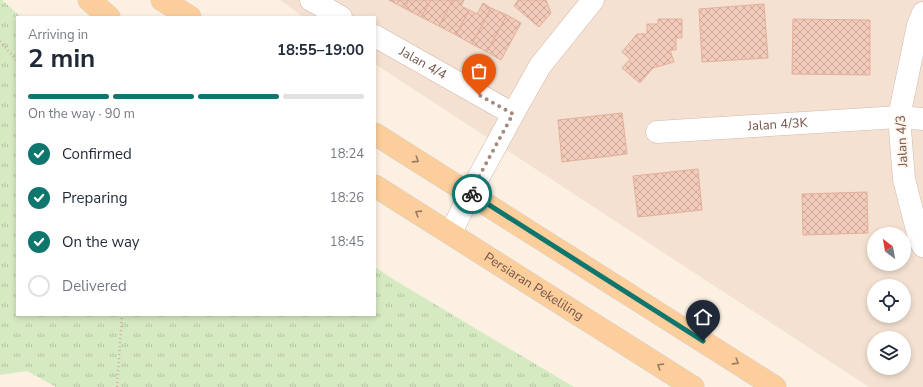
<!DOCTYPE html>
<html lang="en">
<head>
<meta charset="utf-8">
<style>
	:root { --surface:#fff; --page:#f2f2f3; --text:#1f2937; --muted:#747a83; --line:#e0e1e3; --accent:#0f766e }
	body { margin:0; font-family:"Nunito Sans",sans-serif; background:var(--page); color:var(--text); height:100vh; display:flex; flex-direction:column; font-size:15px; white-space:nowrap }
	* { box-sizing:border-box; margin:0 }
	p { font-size:13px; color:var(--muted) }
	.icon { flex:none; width:22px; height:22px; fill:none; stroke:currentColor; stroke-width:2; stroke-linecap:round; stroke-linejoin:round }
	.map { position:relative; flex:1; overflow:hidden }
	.panel { position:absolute; left:16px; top:16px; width:360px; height:300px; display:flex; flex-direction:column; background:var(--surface); border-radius:0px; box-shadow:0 2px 6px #0003 }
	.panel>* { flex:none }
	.needle { width:26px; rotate:329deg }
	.buttons { position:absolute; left:867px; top:227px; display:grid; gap:8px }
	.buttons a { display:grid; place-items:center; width:44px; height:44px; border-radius:50%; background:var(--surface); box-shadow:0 2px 6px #0003; font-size:20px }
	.pin { position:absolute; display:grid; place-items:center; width:34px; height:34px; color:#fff; margin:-41px -17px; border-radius:50% 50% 50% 0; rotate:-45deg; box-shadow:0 0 4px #0007 }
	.pin .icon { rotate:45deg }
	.courier { position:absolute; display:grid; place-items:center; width:40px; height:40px; margin:-20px; border:3px solid #0f766e; border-radius:50%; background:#fff; color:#222; box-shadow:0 1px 5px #0007 }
	.head em { font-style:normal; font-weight:700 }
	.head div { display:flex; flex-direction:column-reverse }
	.head { display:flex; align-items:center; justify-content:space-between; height:68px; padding:0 12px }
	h1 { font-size:26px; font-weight:700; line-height:30px }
	.bar { display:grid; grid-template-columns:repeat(4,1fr); gap:6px 4px; align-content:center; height:48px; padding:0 12px }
	.bar i { height:5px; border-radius:3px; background:var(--line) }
	.bar .selected { background:var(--accent) }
	.bar p { grid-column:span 4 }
	ol { padding:0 12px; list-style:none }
	li { display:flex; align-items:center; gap:12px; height:44px }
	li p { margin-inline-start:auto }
	li .icon { padding:4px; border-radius:50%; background:var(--accent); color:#fff; stroke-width:4 }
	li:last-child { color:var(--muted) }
	li i { width:22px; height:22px; border:2px solid var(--line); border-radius:50% }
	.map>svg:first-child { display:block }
	.residential { fill:#f4e1d1; fill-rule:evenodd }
	.grass { fill:url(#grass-tufts) }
	.building { fill:url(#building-cross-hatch); stroke:#e4b09b }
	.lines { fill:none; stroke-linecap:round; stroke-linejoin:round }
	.minor-casing { stroke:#d0b9ad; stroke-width:23 }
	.major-casing { stroke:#d8cfcc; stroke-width:23 }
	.path { stroke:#d6ae9e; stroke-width:2.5; stroke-dasharray:1 3; stroke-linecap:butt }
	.minor { stroke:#fff; stroke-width:22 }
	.major { stroke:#fbce9b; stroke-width:22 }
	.oneway { stroke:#9c7962 }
	.done { stroke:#a48b7f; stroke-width:4; stroke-dasharray:0 7.2 }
	.route { stroke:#0f766e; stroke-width:5 }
	.labels { text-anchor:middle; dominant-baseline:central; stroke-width:3.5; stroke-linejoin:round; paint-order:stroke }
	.street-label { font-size:13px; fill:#745449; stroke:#fff4e9 }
</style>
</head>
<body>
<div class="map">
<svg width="923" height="387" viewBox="0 0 923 387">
	<defs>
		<pattern id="grass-tufts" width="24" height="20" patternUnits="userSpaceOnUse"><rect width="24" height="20" fill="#d6eac2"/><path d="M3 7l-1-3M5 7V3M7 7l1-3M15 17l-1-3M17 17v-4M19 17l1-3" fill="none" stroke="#b2c0a0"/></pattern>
		<pattern id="building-cross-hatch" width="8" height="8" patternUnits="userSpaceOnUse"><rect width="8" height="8" fill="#f2cbbb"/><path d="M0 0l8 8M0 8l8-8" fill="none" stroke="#c9a79a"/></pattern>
	</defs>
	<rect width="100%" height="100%" fill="#fcf0e3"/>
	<!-- residential -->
	<path class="residential" d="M280,0H923V387H869L375,64V17H303ZM874,234H904V264H874ZM874,286H904V316H874ZM874,338H904V368H874Z"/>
	<!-- grass -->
	<path class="grass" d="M0,0H2L21,17H17V315H375V267L396,281L574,387H56L27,371L0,375Z"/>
	<!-- building -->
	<path class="building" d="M389,0H409L404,8Z
		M409,0H431L421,17L404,8Z
		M431,0H453L439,26L421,17Z
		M453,0H464L461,6L469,10L456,35L439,26Z
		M518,0H546L551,13L539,27L514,6Z
		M483,3L491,8L472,44L456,35L469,10L477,14Z
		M764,4L768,58L702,62L699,9Z
		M491,8L507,15L487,52L472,44Z
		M507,15L521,23L501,60L487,52Z
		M658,19H682V38H676V50H670L674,62L653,68L640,83L622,68L630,59L622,52L637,34H647V24H658Z
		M793,19L870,20V75L792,74Z
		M622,113L627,154L562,162L558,120Z
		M698,169L702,210L638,217L633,176Z
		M867,192L868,233L803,235L802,194Z"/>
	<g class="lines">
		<defs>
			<g id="minor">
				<path d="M311,0L341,17"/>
				<path d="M923,13L918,25L899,117L904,179L919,238L923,246"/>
				<path id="s1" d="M375,36L513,114"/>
				<path id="s2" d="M657,132L899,117L923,119"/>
				<path d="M451,233L470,193L513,114L540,66L593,0"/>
			</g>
			<g id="major">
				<path d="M89,0L109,17"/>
				<path d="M162,0L190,17"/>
				<path d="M375,134L775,387"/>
				<path id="s3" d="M375,186L693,387"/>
			</g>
		</defs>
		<!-- minor casing -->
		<use href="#minor" class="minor-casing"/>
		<!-- major casing -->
		<use href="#major" class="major-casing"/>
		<!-- path -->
		<path class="path" d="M0,41L17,61
			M117,387L122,315"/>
		<!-- minor -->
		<use href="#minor" class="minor"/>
		<!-- major -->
		<use href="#major" class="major"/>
	</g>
	<!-- one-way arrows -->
	<defs><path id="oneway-chevron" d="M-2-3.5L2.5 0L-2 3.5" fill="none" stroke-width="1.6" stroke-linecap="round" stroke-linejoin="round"/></defs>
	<g class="oneway">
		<use href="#oneway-chevron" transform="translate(416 160) rotate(33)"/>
		<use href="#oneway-chevron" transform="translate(418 213) rotate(-148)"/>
		<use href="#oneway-chevron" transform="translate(736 362) rotate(32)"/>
		<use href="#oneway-chevron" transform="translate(660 366) rotate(-148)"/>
	</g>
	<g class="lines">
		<!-- done -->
		<path class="done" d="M472,194L470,193L513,114L479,95"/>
		<!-- route -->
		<path class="route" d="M472,194L703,341"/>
	</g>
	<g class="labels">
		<!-- street labels -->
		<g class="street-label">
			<text stroke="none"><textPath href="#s1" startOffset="55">Jalan 4/4</textPath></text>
			<text stroke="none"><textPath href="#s2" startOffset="121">Jalan 4/3K</textPath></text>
			<text transform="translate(902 141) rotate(-93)">Jalan 4/3</text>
			<text stroke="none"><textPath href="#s3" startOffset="188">Persiaran Pekeliling</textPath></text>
		</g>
	</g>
</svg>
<div class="buttons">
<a><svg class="needle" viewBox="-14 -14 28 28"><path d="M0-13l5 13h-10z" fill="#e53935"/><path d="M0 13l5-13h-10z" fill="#747a83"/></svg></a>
<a><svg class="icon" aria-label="locate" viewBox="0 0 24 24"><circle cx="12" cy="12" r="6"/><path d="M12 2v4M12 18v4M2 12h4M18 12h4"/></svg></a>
<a><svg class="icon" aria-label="layers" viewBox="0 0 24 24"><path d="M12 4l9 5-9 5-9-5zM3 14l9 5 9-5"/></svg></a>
</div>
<div class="pin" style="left:479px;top:95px;background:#ea580c"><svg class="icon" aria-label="bag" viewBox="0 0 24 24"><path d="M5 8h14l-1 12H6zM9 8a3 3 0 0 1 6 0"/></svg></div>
<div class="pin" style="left:703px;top:341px;background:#1f2937"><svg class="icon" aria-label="home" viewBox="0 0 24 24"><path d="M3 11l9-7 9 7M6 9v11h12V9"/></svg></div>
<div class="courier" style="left:472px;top:194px"><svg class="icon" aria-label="bike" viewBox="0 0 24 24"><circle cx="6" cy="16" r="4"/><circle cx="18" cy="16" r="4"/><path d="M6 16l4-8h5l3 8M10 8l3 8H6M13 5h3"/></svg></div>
<section class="panel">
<div class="head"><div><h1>2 min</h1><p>Arriving in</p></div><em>18:55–19:00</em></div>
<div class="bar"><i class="selected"></i><i class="selected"></i><i class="selected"></i><i></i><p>On the way · 90 m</p></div>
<ol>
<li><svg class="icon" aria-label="check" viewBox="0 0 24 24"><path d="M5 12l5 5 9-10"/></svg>Confirmed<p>18:24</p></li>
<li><svg class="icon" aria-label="check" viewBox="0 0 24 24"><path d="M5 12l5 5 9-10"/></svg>Preparing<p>18:26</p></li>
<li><svg class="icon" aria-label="check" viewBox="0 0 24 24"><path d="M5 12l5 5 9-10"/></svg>On the way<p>18:45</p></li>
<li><i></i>Delivered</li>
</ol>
</section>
</div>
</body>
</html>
